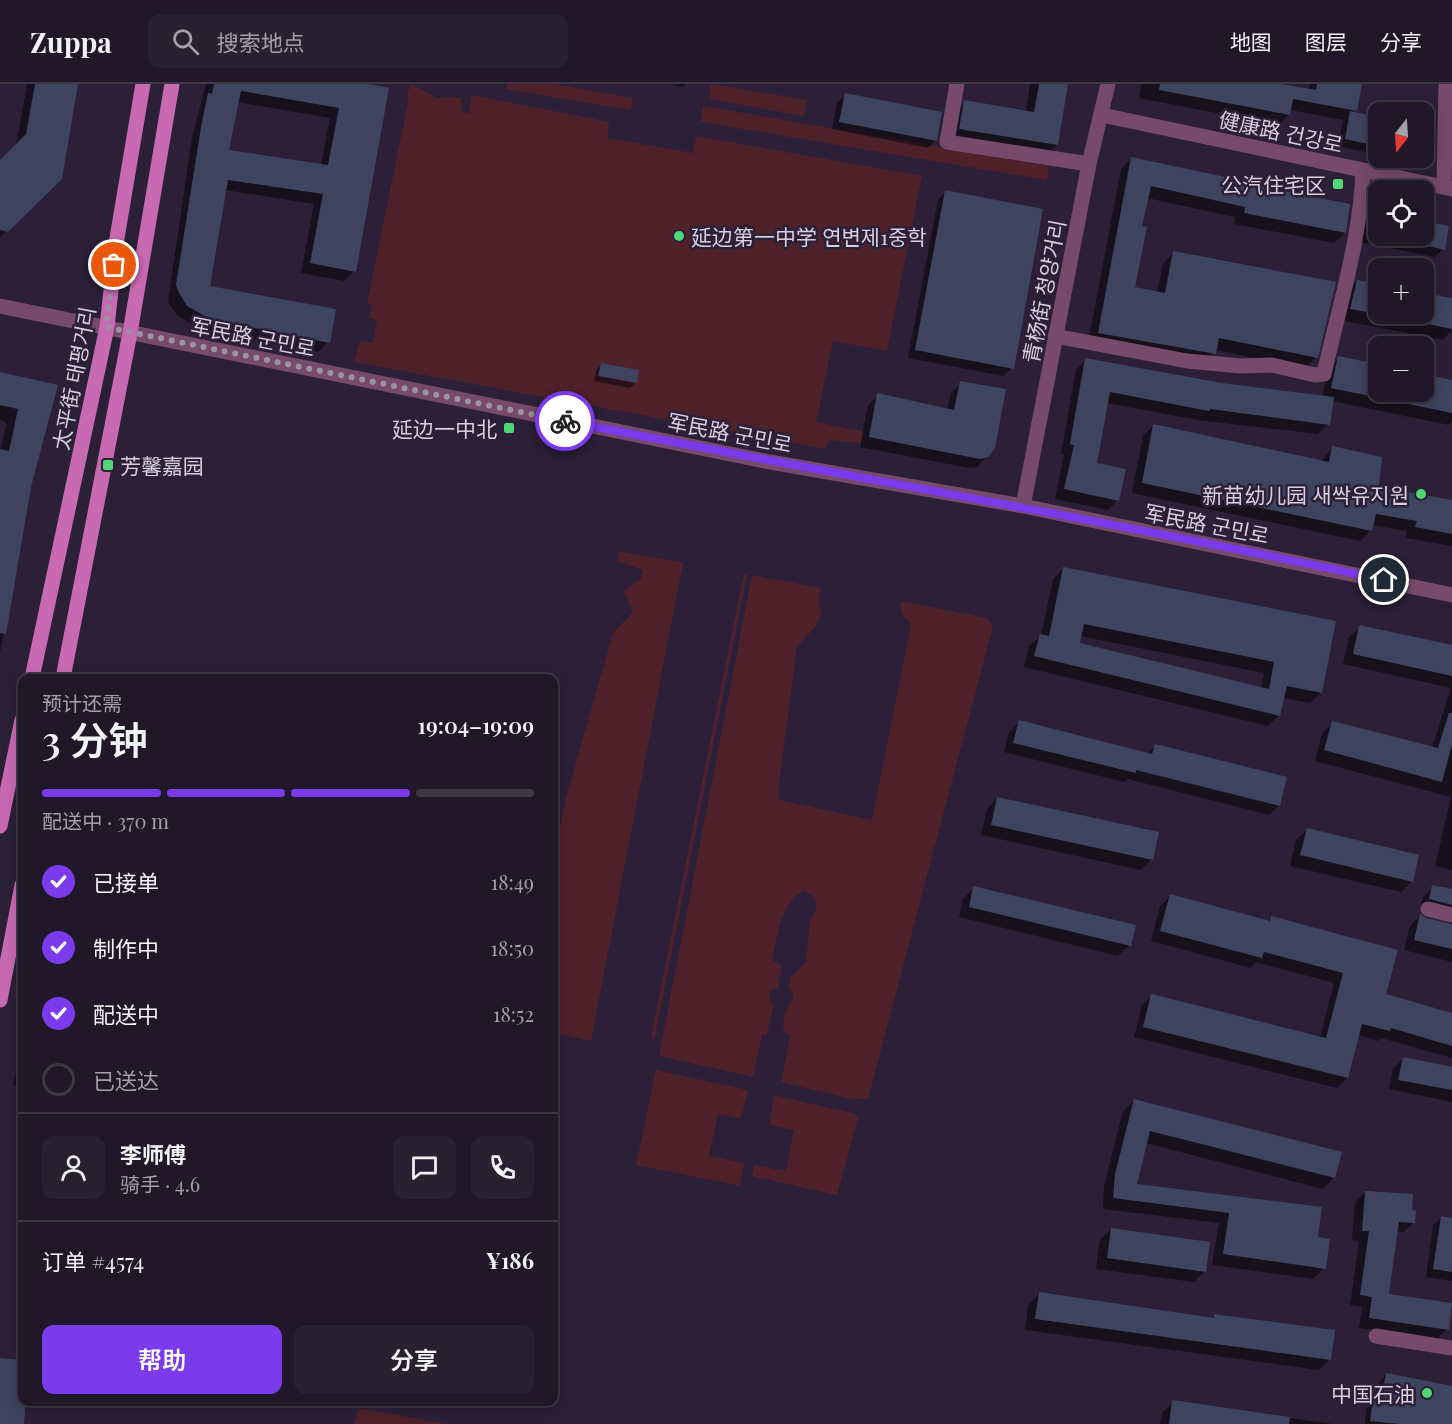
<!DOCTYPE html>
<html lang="zh">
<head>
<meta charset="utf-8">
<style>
	:root { --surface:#201829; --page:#282131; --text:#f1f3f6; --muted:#a2a0a8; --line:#3d3746; --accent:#7c3aed }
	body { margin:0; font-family:"Playfair Display","Noto Sans SC","Noto Sans KR",serif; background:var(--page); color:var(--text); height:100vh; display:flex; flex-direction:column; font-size:22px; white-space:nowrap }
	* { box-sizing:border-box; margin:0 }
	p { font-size:20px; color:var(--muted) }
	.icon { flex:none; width:33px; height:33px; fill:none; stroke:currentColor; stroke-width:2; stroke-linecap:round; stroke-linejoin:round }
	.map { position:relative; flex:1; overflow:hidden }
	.sheet { position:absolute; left:18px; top:590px; width:540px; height:732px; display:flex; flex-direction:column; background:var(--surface); border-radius:12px; box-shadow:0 3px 15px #0003,0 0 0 2px var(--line) }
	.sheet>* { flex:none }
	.needle { width:39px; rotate:197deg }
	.controls { position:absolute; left:1368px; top:18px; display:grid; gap:12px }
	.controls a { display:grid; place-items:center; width:66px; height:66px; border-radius:12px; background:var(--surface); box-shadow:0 3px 15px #0003,0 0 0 2px var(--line); font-size:30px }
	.pin { position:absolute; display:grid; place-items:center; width:51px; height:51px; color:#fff; margin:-26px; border:3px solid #fff; border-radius:50%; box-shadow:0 2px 6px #0007 }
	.courier { position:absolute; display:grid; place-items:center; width:60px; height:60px; margin:-30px; border:4px solid #7c3aed; border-radius:50%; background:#fff; color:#222; box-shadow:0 2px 8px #0007 }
	.summary em { font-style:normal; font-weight:600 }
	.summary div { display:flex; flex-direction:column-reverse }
	.summary { display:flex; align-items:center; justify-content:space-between; height:102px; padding:0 24px }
	h1 { font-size:39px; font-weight:600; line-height:45px }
	.bar { display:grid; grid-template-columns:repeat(4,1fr); gap:9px 6px; align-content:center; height:72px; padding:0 24px }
	.bar i { height:8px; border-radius:4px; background:var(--line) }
	.bar .on { background:var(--accent) }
	.bar p { grid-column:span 4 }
	.line { display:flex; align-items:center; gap:15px; padding:0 24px; border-top:2px solid var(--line) }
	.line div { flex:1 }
	.round { display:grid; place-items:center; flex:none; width:63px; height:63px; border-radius:12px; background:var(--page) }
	ol { padding:0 24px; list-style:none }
	li { display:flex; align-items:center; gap:18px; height:66px }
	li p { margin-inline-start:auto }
	li .icon { padding:6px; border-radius:50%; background:var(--accent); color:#fff; stroke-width:4 }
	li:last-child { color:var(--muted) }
	li i { width:33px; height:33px; border:3px solid var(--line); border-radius:50% }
	.primary-button { display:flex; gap:12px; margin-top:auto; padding:12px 24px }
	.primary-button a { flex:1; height:69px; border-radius:12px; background:var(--accent); color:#fff; font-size:24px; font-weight:600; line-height:69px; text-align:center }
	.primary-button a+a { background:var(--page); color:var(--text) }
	header { display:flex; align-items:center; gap:36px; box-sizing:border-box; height:84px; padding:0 30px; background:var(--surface); border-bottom:2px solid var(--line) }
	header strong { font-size:28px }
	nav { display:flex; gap:33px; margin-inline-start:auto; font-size:21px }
	.search { width:420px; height:54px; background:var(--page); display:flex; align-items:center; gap:15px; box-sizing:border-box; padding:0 21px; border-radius:12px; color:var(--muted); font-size:22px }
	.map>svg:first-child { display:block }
	.green { fill:#4f212b }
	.shadow { fill:#0007; fill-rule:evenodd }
	.building { fill:#3e445e; fill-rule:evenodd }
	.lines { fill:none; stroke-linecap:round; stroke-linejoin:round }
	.minor { stroke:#774a6c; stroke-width:15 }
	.major { stroke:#c86ab2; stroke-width:15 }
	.done { stroke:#9b92a4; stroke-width:6; stroke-dasharray:0 10.8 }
	.route { stroke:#7c3aed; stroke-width:8 }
	.poi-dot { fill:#50d674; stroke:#2b2037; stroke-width:2 }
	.labels { text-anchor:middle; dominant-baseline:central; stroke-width:5; stroke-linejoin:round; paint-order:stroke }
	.street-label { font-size:21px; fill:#d7d0df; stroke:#2b2037 }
	.poi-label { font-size:21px; fill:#d7d0df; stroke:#2b2037; text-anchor:end }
</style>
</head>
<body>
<header>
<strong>Zuppa</strong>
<div class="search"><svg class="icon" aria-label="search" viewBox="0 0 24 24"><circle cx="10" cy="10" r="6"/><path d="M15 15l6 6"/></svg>搜索地点</div>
<nav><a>地图</a><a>图层</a><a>分享</a></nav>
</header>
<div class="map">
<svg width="1452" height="1340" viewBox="0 0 1452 1340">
	<rect width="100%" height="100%" fill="#2b2037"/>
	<!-- green -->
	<path class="green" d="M411,0L437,14L461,13L462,28L469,29L472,11L609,38L607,54L693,69L696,52L922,92L887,267L833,257L816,338L865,348L861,359L829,356L826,365L354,278L360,257L373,259L377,236L369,234L372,220L367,219L408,19L407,10Z
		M507,0H554L633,14L631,26L506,5Z
		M711,0L807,16L804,32L709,15Z
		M703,22L1049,82L1047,96L701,38Z
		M619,467L683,479L591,957L554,949V778L565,717L613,549L633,528L623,507L641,495L643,486L617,477Z
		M744,490H747L654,956L651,953Z
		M752,491L821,504L818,519L822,528L816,542L797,563L778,707L780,716L872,736L911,541L902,530L900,517L987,534L993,542L868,1015H852L781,998L790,952L783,945C784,940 784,934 785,929C789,918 799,916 789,903L791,892L797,888L806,877L810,837L816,825V817L811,810L803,807C780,819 778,853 772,876L782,882L778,904L771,907L769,912L773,922L767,951H762L753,993L659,972Z
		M656,986L748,1006L741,1035L718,1030L709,1072L744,1079L740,1102L636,1081Z
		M774,1011L856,1030L858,1034L837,1111L752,1092L754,1081L786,1087L794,1046L769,1041Z
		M359,1324L446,1340H354Z"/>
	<!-- shadow -->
	<path class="shadow" d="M27,0H77L60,95L0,153V78L16,62Z
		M206,0H360L354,187L344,197L301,189L314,120L225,106L208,203L328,258L318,268L200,245L177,231L168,218L192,54ZM237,18L330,34L321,81L227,68Z
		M668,0H686L683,3Z
		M1030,0H1067L1057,61L1046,72L949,56L954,29L965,18L1026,28Z
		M1141,0H1274L1308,7L1310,0H1360L1352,29L1378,34V71L1338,62L1343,36L1290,26L1289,30L1279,41L1139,14Z
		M845,11L936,56L928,64L832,45L837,19Z
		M1424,44L1433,46L1428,72L1420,80L1391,74H1424Z
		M1132,74L1237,99L1345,149L1334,159L1234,140L1235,133L1147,114L1140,143L1134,204L1157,209L1163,179L1174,169L1316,274L1305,285L1215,266L1204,280L1088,259L1121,85Z
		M946,108L1012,284L1004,292L908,274L938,116Z
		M1370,128L1378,130V152H1424V139L1448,143L1443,165L1435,173L1359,158L1362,136Z
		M1357,197L1378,202V230H1424V210L1452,216V246L1443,256L1340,236L1346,208Z
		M1339,274L1378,282V308H1424V291L1452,297V337L1449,341L1332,317L1328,340L1318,350L1198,336L1107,319L1095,380L1118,416L1108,426L1055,415L1064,371L1061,370L1076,286L1086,276L1222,301L1322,313L1328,285Z
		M601,281L637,287L635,299L630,304L594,297L596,286Z
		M0,289L56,302L30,402L0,569V367L7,338L0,336Z
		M961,299L987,372L977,383L969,384L860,363L868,321L878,311L947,326L951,309Z
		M1154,341L1321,378L1332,364L1378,405L1452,418V462L1406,454L1407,447L1372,441L1371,446L1360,457L1132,409L1143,352Z
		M1064,484L1335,538L1321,608L1310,619L1283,614L1279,631L1268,642L1024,583L1029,562L1041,552L1053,495ZM1080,552L1264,589L1261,605L1078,560Z
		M1360,543L1452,563V786L1435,782L1451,713L1315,677L1322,649L1333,639L1432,664L1451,604L1343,580L1349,553Z
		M1019,638L1147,670L1155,662L1279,721L1269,731L1128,695L1124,698L1004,668L1009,648Z
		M997,714L1152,775L1141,786L981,751L987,725Z
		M1307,746L1412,797L1401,808L1290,782L1296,756Z
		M1433,803L1452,807V878L1404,866L1410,842L1420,832L1451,842L1448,834L1420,826L1423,813Z
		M974,804L1129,861L1118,872L959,833L963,815Z
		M1171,812L1267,838L1271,834L1384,911L1452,931V974L1381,954L1378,957L1358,951L1347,994L1337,1004L1134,953L1142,921L1152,911L1320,954L1334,899L1256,878L1251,884L1151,857L1160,822Z
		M1403,975L1452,984V1018L1389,1005L1393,985Z
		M22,979V1004L13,1002L16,985Z
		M1134,1017L1334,1094L1323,1105L1146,1059L1135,1101L1316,1154L1324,1184L1313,1195L1212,1181L1219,1139L1103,1125L1104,1102L1123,1027Z
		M1365,1108L1410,1128L1414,1138L1404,1148H1396L1388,1211L1447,1245L1437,1255L1359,1244L1362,1223L1350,1221L1359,1157L1352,1156L1355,1118Z
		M1441,1134L1452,1135V1197L1426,1193L1433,1142Z
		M1111,1145L1205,1187L1194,1198L1096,1185L1100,1156Z
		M1039,1210L1211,1235L1215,1232L1330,1275L1319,1286L1025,1246L1028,1221Z
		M0,1275L22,1277V1317H34L23,1329V1340H0Z
		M1386,1291L1452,1303V1332L1424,1340H1365L1366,1325L1376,1318L1379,1298Z
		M1173,1318L1333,1340H1160L1162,1329Z"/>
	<!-- building -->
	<path class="building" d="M35,0H78L62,95L8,148L0,146V76L26,50Z
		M214,0H369L389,4L356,188L310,179L323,110L228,96L210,202L336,225L330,259L210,235L187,222L178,207L176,201L201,43L208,9L212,10ZM241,7L339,24L328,81L229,66Z
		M1039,0H1068L1058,61L959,45L964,16L1034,28Z
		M1160,0H1282L1316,6L1317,0H1362L1357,27L1293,15L1290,31L1159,6Z
		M845,9L942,28L937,57L839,38Z
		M1350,27L1378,33V62L1345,55Z
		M1131,73L1239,96V98L1350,120L1346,149L1244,129L1245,123L1151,102L1142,142L1147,143L1135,203L1165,209L1173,167L1336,198L1318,274L1219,254L1216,270L1098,249Z
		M945,106L1043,125L1014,285L915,266Z
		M1369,126L1378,128V153L1366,150Z
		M1424,137L1449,142L1445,166L1424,161Z
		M1357,196L1378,200V230L1350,225Z
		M1424,209L1452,214V245L1424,239Z
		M1338,272L1378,280V308H1424V290L1452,296V329L1331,304Z
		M1085,274L1222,299L1334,313L1330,341L1210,325L1209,327L1110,308L1097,379L1126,385L1119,417L1064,405L1074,361L1070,360Z
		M601,279L639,286L637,299L598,292Z
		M0,288L58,301L31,403L6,550L0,549V365L9,367L18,325L0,321Z
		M960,297L1006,305L995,364L988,373L980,375L869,353L877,309L954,326Z
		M1153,340L1329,378L1332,362L1382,373L1379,403L1452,416V450L1415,443L1417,437L1376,430L1372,447L1142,399Z
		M1063,483L1336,537L1322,609L1287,602L1280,632L1034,572L1040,550L1049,552ZM1084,540L1274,578L1269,605L1080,559Z
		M1359,541L1452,561V592L1353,570Z
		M1449,629H1452V660L1442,698L1324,666L1332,637L1438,664Z
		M1019,636L1152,670L1155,660L1287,693L1280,722L1136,686V689L1013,659Z
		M997,713L1159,748L1153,776L991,741Z
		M1307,744L1419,771L1413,798L1300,771Z
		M1432,801L1452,805V821L1429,815Z
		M973,802L1136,841L1131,862L969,823Z
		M1170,810L1270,837L1271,832L1398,866L1386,910L1452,929V962L1391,944L1390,947L1362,940L1348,994L1143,943L1151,910L1326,954L1343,889L1264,868L1262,874L1160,847Z
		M1420,830L1426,834L1452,840V865L1414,856Z
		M1403,973L1452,983V1006L1398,996Z
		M1134,1015L1342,1068L1335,1094L1150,1047L1137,1100L1322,1123L1318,1153L1330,1155L1326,1185L1223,1170L1229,1129L1113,1114L1115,1090Z
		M1365,1107L1413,1110L1412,1126L1416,1127L1415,1139L1399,1138L1389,1210L1452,1219L1449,1246L1369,1234L1372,1213L1360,1211L1369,1147H1362Z
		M1441,1132L1452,1134V1188L1433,1185Z
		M1111,1144L1210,1158L1206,1188L1107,1174Z
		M1039,1208L1214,1234V1230L1335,1246L1331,1276L1035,1235Z
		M0,1274L22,1276V1317H26L24,1340H0Z
		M1386,1289L1452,1302V1340H1399L1370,1337L1373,1316L1381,1317Z
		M1172,1316L1290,1333L1289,1340H1169Z"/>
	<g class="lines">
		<!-- minor -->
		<path class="minor" d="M957,0L947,58L1089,80
			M1102,31L1452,105
			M1444,103L1446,0
			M0,222L770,378L1023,422L1452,511
			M1055,252L1187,277L1241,282L1272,281L1315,291L1324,290C1339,223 1361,154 1363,86
			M1023,422L1089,80L1108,0
			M1428,825L1452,831
			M1376,1252L1452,1264"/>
		<!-- major -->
		<path class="major" d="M32,594L107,243L116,160L143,0
			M63,594L130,249L172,0
			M0,742L22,636
			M0,916L22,801"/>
	</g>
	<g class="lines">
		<!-- done -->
		<path class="done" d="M114,181L106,243L565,337"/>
		<!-- route -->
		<path class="route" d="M565,337C837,391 1112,437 1384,496"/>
	</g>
	<!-- markers -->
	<g class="poi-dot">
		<rect x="1332" y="94" width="12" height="12" rx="3"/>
		<circle cx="679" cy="152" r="6"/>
		<rect x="503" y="338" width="12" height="12" rx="3"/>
		<rect x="102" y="375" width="12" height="12" rx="3"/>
		<circle cx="1421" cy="410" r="6"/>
		<circle cx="1427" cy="1309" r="6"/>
	</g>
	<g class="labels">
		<!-- street labels -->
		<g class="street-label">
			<text transform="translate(1281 47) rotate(12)">健康路 건강로</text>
			<text transform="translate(1043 207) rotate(-79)">青杨街 청양거리</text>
			<text transform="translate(253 252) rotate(11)">军民路 군민로</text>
			<text transform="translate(73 294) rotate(-79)">太平街 태평거리</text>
			<text transform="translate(730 348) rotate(11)">军民路 군민로</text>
			<text transform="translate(1207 439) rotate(11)">军民路 군민로</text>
		</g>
		<!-- poi labels -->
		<g class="poi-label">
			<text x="1326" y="100">公汽住宅区</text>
			<text x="691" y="152" text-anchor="start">延边第一中学 연변제1중학</text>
			<text x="497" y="344">延边一中北</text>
			<text x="120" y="381" text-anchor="start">芳馨嘉园</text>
			<text x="1409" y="410">新苗幼儿园 새싹유지원</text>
			<text x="1415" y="1309">中国石油</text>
		</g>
	</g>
</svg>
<div class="controls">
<a><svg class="needle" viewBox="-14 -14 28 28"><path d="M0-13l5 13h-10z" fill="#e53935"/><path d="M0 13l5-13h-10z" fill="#a2a0a8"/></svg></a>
<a><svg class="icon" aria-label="locate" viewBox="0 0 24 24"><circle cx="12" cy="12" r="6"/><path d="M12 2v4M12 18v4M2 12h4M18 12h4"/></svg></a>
<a>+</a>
<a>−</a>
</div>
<div class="pin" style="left:114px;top:181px;background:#ea580c"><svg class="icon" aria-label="bag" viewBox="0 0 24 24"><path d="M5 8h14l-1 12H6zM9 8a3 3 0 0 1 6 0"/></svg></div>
<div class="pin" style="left:1384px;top:496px;background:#1f2937"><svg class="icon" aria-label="home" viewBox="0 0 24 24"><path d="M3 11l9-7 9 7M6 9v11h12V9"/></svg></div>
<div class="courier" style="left:565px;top:337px"><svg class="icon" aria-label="bike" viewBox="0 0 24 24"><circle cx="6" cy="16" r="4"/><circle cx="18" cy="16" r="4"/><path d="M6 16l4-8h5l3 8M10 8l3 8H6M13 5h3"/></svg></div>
<section class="sheet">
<div class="summary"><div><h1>3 分钟</h1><p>预计还需</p></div><em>19:04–19:09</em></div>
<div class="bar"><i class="on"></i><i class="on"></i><i class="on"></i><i></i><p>配送中 · 370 m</p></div>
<ol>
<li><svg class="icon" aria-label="check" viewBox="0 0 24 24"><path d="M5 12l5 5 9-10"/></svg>已接单<p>18:49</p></li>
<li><svg class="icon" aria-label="check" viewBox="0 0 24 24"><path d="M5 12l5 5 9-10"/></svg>制作中<p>18:50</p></li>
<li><svg class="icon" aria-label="check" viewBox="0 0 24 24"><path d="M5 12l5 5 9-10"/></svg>配送中<p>18:52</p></li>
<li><i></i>已送达</li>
</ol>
<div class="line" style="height:108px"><a class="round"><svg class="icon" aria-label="person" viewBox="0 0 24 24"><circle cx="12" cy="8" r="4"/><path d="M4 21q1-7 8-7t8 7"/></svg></a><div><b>李师傅</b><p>骑手 · 4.6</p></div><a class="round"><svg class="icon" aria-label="chat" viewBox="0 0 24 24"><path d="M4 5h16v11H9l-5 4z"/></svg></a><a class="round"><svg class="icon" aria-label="phone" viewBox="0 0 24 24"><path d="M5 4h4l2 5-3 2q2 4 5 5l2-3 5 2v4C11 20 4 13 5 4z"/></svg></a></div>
<div class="line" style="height:78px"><div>订单 #4574</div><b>¥186</b></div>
<div class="primary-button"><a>帮助</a><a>分享</a></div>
</section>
</div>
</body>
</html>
